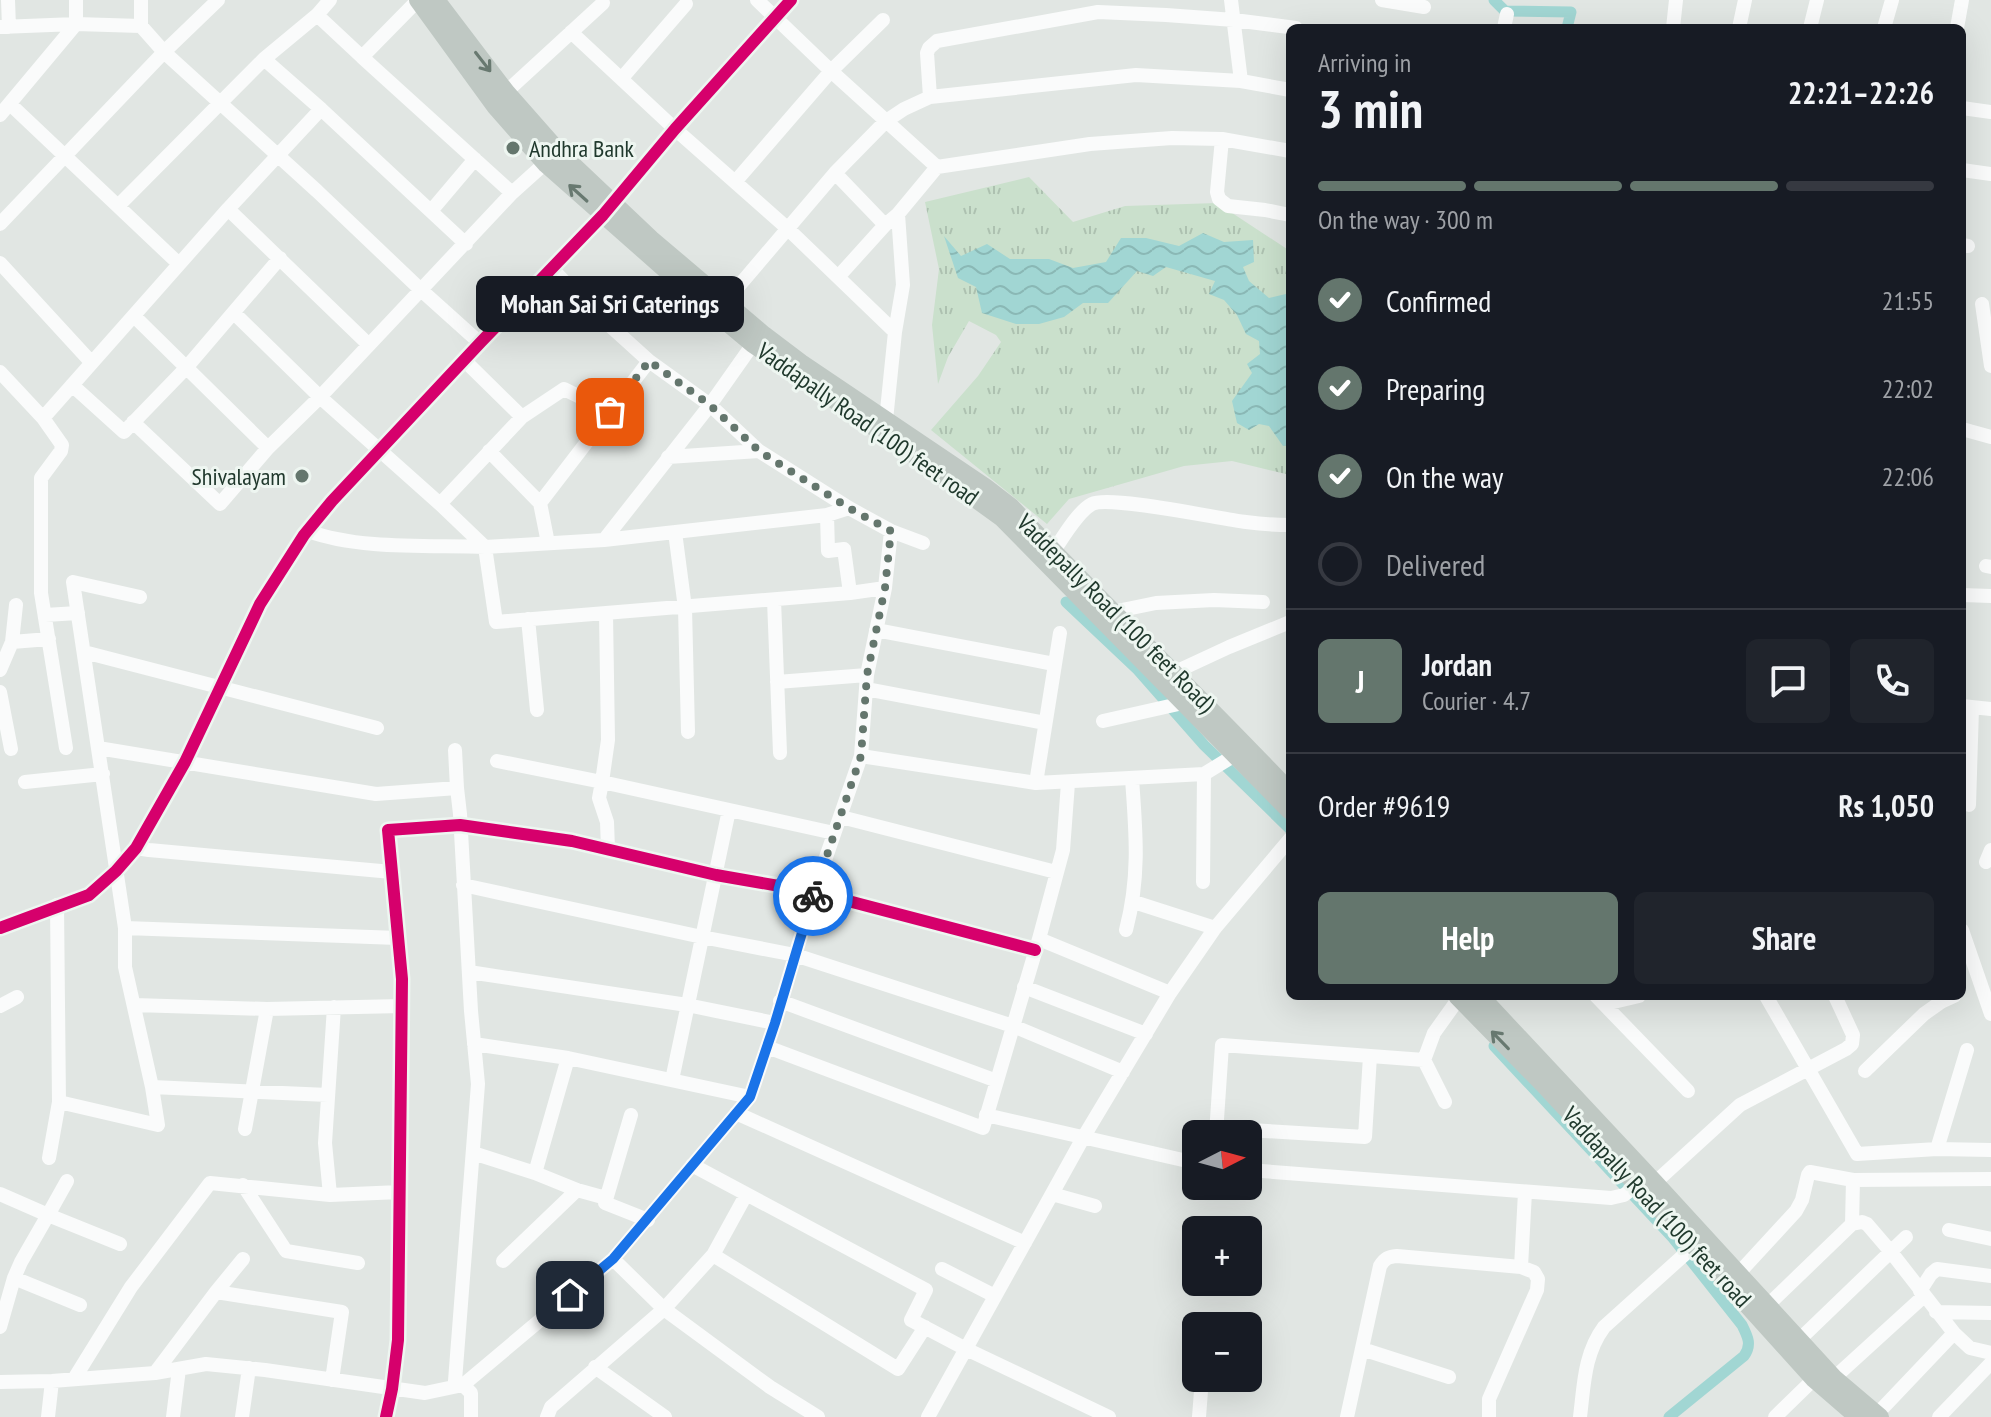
<!DOCTYPE html>
<html lang="en">
<head>
<meta charset="utf-8">
<style>
	:root { --surface:#171b24; --page:#20242c; --text:#f1f3f6; --muted:#9ea1a6; --line:#363941; --accent:#64766d }
	body { margin:0; font-family:"PT Sans Narrow",sans-serif; background:var(--page); color:var(--text); height:100vh; display:flex; flex-direction:column; font-size:30px; white-space:nowrap }
	* { box-sizing:border-box; margin:0 }
	p { font-size:26px; color:var(--muted) }
	.icon { flex:none; width:44px; height:44px; fill:none; stroke:currentColor; stroke-width:2; stroke-linecap:round; stroke-linejoin:round }
	.map { position:relative; flex:1; overflow:hidden }
	.side { position:absolute; left:1286px; top:24px; width:680px; height:976px; display:flex; flex-direction:column; background:var(--surface); border-radius:12px; box-shadow:0 8px 32px #0002 }
	.side>* { flex:none }
	.needle { width:52px; rotate:84deg }
	.tools { position:absolute; left:1182px; top:1120px; display:grid; gap:16px }
	.tools a { display:grid; place-items:center; width:80px; height:80px; border-radius:12px; background:var(--surface); box-shadow:0 8px 32px #0002; font-size:40px }
	.pin { position:absolute; display:grid; place-items:center; width:68px; height:68px; color:#fff; margin:-34px; border-radius:16px; box-shadow:0 4px 12px #0006 }
	.courier { position:absolute; display:grid; place-items:center; width:80px; height:80px; margin:-40px; border:6px solid #1a73e8; border-radius:50%; background:#fff; color:#222; box-shadow:0 2px 10px #0007 }
	.bubble { position:absolute; height:56px; border-radius:12px; background:var(--surface); box-shadow:0 8px 32px #0002; font-size:26px; font-weight:700; line-height:56px; text-align:center }
	.overview em { font-style:normal; font-weight:700 }
	.overview div { display:flex; flex-direction:column-reverse }
	.overview { display:flex; align-items:center; justify-content:space-between; height:136px; padding:0 32px }
	h1 { font-size:52px; font-weight:700; line-height:60px }
	.bar { display:grid; grid-template-columns:repeat(4,1fr); gap:12px 8px; align-content:center; height:96px; padding:0 32px }
	.bar i { height:10px; border-radius:6px; background:var(--line) }
	.bar .active { background:var(--accent) }
	.bar p { grid-column:span 4 }
	.line { display:flex; align-items:center; gap:20px; padding:0 32px; border-top:2px solid var(--line) }
	.line div { flex:1 }
	.round { display:grid; place-items:center; flex:none; width:84px; height:84px; border-radius:12px; background:var(--page) }
	ol { padding:0 32px; list-style:none }
	li { display:flex; align-items:center; gap:24px; height:88px }
	li p { margin-inline-start:auto }
	li .icon { padding:8px; border-radius:50%; background:var(--accent); color:#fff; stroke-width:4 }
	li:last-child { color:var(--muted) }
	li i { width:44px; height:44px; border:4px solid var(--line); border-radius:50% }
	.primary-button { display:flex; gap:16px; margin-top:auto; padding:16px 32px }
	.primary-button a { flex:1; height:92px; border-radius:12px; background:var(--accent); color:#fff; font-size:32px; font-weight:700; line-height:92px; text-align:center }
	.primary-button a+a { background:var(--page); color:var(--text) }
	.map>svg:first-child { display:block }
	.grass { fill:url(#grass-tufts) }
	.water { fill:url(#water-waves) }
	.lines { fill:none; stroke-linecap:round; stroke-linejoin:round }
	.canal { stroke:#a1d6d3; stroke-width:11 }
	.minor { stroke:#fafbfb; stroke-width:14 }
	.major { stroke:#bfc8c3; stroke-width:18 }
	.cycleway-casing { stroke:#eef6f1; stroke-width:17 }
	.cycleway { stroke:#d6006c; stroke-width:12 }
	.oneway { stroke:#687970 }
	.done { stroke:#64766d; stroke-width:8; stroke-dasharray:0 14.4 }
	.route { stroke:#1a73e8; stroke-width:10 }
	.poi-dot { fill:#64766d; stroke:#eef6f1; stroke-width:3 }
	.labels { text-anchor:middle; dominant-baseline:central; stroke-width:6; stroke-linejoin:round; paint-order:stroke }
	.poi-label { font-size:24px; fill:#20392d; stroke:#eef6f1; text-anchor:start }
	.street-label { font-size:24px; fill:#20392d; stroke:#eef6f1 }
</style>
</head>
<body>
<div class="map">
<svg width="1991" height="1417" viewBox="0 0 1991 1417">
	<defs>
		<pattern id="grass-tufts" width="24" height="20" patternUnits="userSpaceOnUse" patternTransform="scale(2)"><rect width="24" height="20" fill="#cae0cc"/><path d="M3 7l-1-3M5 7V3M7 7l1-3M15 17l-1-3M17 17v-4M19 17l1-3" fill="none" stroke="#adc1b0"/></pattern>
		<pattern id="water-waves" width="16" height="10" patternUnits="userSpaceOnUse" patternTransform="scale(2)"><rect width="16" height="10" fill="#a1d6d3"/><path d="M0 5q4-4 8 0t8 0" fill="none" stroke="#8ab8b5"/></pattern>
	</defs>
	<rect width="100%" height="100%" fill="#e1e6e3"/>
	<!-- grass -->
	<path class="grass" d="M1029,177L1073,222L1125,206L1217,203L1290,251V475L1232,461L1184,466L1069,499L1047,524L931,430L978,376L1001,342L996,335L969,321L948,357L938,384L932,325L939,269L925,202Z"/>
	<!-- water -->
	<path class="water" d="M1203,233L1224,242L1253,240L1254,262L1243,267L1249,281L1269,298L1290,293V445L1283,446L1269,426L1259,424L1249,430L1237,423L1232,401L1252,373L1247,364L1260,354L1259,341L1246,334L1237,315L1224,300L1209,294L1215,281L1166,267L1153,276L1137,271L1108,303H1083L1064,317L1039,324H1016L982,313L976,287L958,278L944,236L961,256L987,244L1010,259H1049L1073,268L1106,262L1121,238H1146L1179,246Z"/>
	<g class="lines">
		<!-- canal -->
		<path class="canal" d="M1494,0L1505,11L1571,12L1567,28
			M1066,602L1138,670L1204,745L1290,829
			M1494,1046L1673,1238L1742,1325C1748,1337 1752,1345 1744,1356L1669,1417"/>
		<!-- minor -->
		<path class="minor" d="M8,0L9,27
			M141,0V26
			M418,0L362,57L512,193
			M757,0L831,71L937,167L1090,144L1172,138L1222,139L1290,151
			M1231,0L1241,81
			M1382,0L1424,7
			M317,15L362,57
			M0,27L76,24L141,26L164,52L317,191L421,290L480,343
			M1504,28L1507,14
			M1673,28L1676,0
			M1739,28L1745,0
			M1810,28L1817,0
			M1884,28L1892,0
			M1957,28L1962,0
			M571,32L675,129L787,228L895,332
			M264,59L321,109L466,244
			M622,78L686,4
			M506,92L603,3
			M930,97L927,53L929,48L937,41L1098,12L1166,15L1234,20L1296,28
			M10,104L179,264
			M1962,108L1991,112
			M0,115L76,24V0
			M1222,139L1217,192L1219,199L1228,206L1265,210L1290,215
			M1962,170L1991,174
			M835,173L885,225
			M735,182L831,71L883,20
			M118,206L264,59L317,15L330,0
			M228,209L369,345
			M431,211L475,159
			M0,224L164,52L218,0
			M1962,245L1968,246
			M0,263L91,362
			M552,269L586,304L649,361L710,405L759,451L849,508L891,531L923,543
			M838,277L885,225L898,214L937,167
			M726,301L835,173L886,121L904,109L930,97L1136,75L1241,81L1290,90
			M1982,304L1991,366
			M234,313L320,397L440,504L485,547
			M134,316L268,448
			M0,372L43,418L62,445L61,451L41,478V593L66,748
			M72,385L124,432L186,368L280,258
			M522,417L564,389L610,412
			M43,418L228,209L321,109
			M886,420L895,332L903,285L898,214
			M133,422L220,504L268,448L320,397L512,193L552,157
			M1962,429L1991,437
			M489,451L540,503L548,543
			M668,457L759,451
			M540,503L649,361
			M440,504L522,417L464,360
			M849,508L827,515L604,540L485,547L496,622L850,593
			M827,515L828,551L844,549L850,593L885,588
			M308,531C359,550 430,545 485,547
			M675,532L685,608L688,732
			M604,540L710,405L753,344
			M1053,552C1062,539 1078,511 1092,504C1110,495 1220,519 1246,522C1261,524 1275,525 1290,525
			M1986,566L1991,567
			M1962,595L1991,596
			M774,600L780,753
			M1112,612L1156,603L1214,600L1263,602
			M606,614L608,740L602,782L834,833
			M45,615L78,613
			M528,619L537,710
			M876,630L1054,664
			M12,642L16,605
			M84,652L377,728
			M0,670L12,642L49,639
			M1173,673L1229,647L1290,622
			M777,682L867,675
			M866,689L1045,723
			M0,692L11,749
			M1962,706L1991,709
			M1103,721L1183,703
			M98,748L376,794L457,788
			M455,750L457,788L460,814L471,1011L478,1084L455,1381L463,1385
			M861,756L1036,783L1204,774L1235,755
			M497,761L602,782L599,798L607,822L608,849
			M25,782L103,774
			M1036,783L1060,633
			M1969,805L1972,708
			M841,817L1056,872
			M136,848L149,850L392,872
			M1986,862L1991,850
			M1203,882L1204,774
			M463,885L702,937L795,955L1013,1026L1123,1072
			M1134,902L1215,928
			M57,905L59,1102L158,1125L152,1087L125,967V928L73,582L140,597
			M0,928L89,895L116,871L136,848L185,762L260,604L304,535L332,501L480,343L603,215L675,129L791,0
			M125,928L398,938
			M1126,930C1140,877 1136,833 1132,779
			M1962,930L1991,1014
			M1039,939L1170,993
			M469,972L687,1005L775,1023
			M1024,987L1146,1034
			M1596,996L1688,1091
			M1766,996L1857,1154L1937,1149L1991,1150
			M780,1001L997,1081
			M1605,1004L1639,996
			M134,1005L267,1009L402,1006
			M0,1006L17,997
			M474,1044L568,1058
			M767,1047L983,1128L1039,939L1063,850L1068,783
			M1865,1071L1924,1014L1941,1002L1954,996
			M672,1080L729,810
			M152,1087L328,1095
			M1445,1102L1424,1060L1434,1033L1459,998
			M736,1113L1025,1243
			M631,1115L605,1203L648,1220
			M986,1115L1196,1163
			M1216,1128L1365,1137L1370,1056
			M245,1129L267,1009
			M1216,1134L1222,1045L1424,1060
			M1937,1149L1967,1050
			M473,1153L535,1173L568,1058L750,1097
			M49,1158L59,1102
			M692,1165L926,1290L911,1320L966,1349L1109,1417
			M1248,1170L1611,1198L1624,1195L1636,1186
			M535,1173L577,1190L606,1198
			M243,1185L286,1251L358,1263
			M1648,1189L1740,1105L1846,1049L1852,1044L1853,1035L1835,996
			M0,1194L48,1215L67,1181
			M1052,1194L1095,1206
			M330,1195L400,1192
			M1852,1224L1853,1180
			M1949,1230L1991,1239
			M713,1255L898,1369L925,1327
			M243,1259L216,1292L342,1312L332,1380
			M613,1259L664,1309L770,1387L818,1417
			M503,1261L577,1190
			M1521,1267L1525,1192
			M942,1269L995,1296
			M1738,1274L1796,1211L1802,1200L1808,1175L1810,1172L1853,1180L1991,1179
			M14,1278L80,1305
			M1920,1291L1931,1274L1937,1269L1991,1276
			M1767,1306L1852,1224L1862,1222L1867,1224L1891,1252L1954,1333L1970,1348L1991,1353
			M1936,1312L1991,1313
			M0,1327L14,1278L21,1262L48,1215L120,1244
			M1799,1340L1906,1237
			M1362,1349L1449,1377
			M595,1367L665,1417
			M155,1373L216,1292
			M1834,1378L1924,1296
			M74,1379L131,1287L210,1183L330,1195L325,1143L334,1007
			M0,1382L52,1381L155,1373L206,1364L265,1370L425,1393L463,1385
			M1877,1414L1954,1333
			M48,1417L52,1381
			M173,1417L179,1369
			M242,1417L249,1368
			M386,1417L392,1389L398,1340L402,979L388,830L460,825L572,841L716,875L814,892L1035,950
			M471,1417V1393L463,1385L613,1259L750,1097L775,1023L814,892L861,756L867,675L885,588L891,531
			M547,1417L551,1407L664,1309L713,1255L746,1195
			M928,1417L1083,1138L1170,993L1215,928L1290,839
			M1199,1417L1202,1378
			M1347,1417L1380,1266C1385,1258 1388,1257 1397,1256L1521,1267L1534,1272L1538,1279L1537,1290L1489,1399V1417
			M1580,1417C1584,1385 1584,1354 1604,1327L1694,1246
			M1775,1417L1814,1379
			M1939,1417L1991,1363"/>
		<!-- major -->
		<path class="major" d="M418,0L495,106L546,164L691,292L753,344L926,463L1002,518L1290,811
			M436,0L506,92L558,151L651,239L764,335L801,363L985,487L1011,507C1102,604 1199,695 1290,792
			M1457,996L1547,1088L1694,1246L1814,1379L1858,1417
			M1480,996L1655,1183L1834,1378L1880,1417"/>
		<defs>
			<path id="cycleway" d="M0,928L89,895L116,871L136,848L185,762L260,604L304,535L332,501L480,343L603,215L675,129L791,0
				M386,1417L392,1389L398,1340L402,979L388,830L460,825L572,841L716,875L814,892L1035,950"/>
		</defs>
		<!-- cycleway casing -->
		<use href="#cycleway" class="cycleway-casing"/>
		<!-- cycleway -->
		<use href="#cycleway" class="cycleway"/>
	</g>
	<!-- one-way arrows -->
	<defs><path id="oneway-shaft" d="M-6 0H5M1.5-3L5.5 0L1.5 3" fill="none" stroke-width="1.6" stroke-linecap="round" stroke-linejoin="round" transform="scale(2)"/></defs>
	<g class="oneway">
		<use href="#oneway-shaft" transform="translate(483 62) rotate(52)"/>
		<use href="#oneway-shaft" transform="translate(578 193) rotate(-138)"/>
		<use href="#oneway-shaft" transform="translate(1500 1040) rotate(-134)"/>
	</g>
	<g class="lines">
		<!-- done -->
		<path class="done" d="M610,412L649,361L710,405L759,451L849,508L891,531L885,588L867,675L861,756L813,896"/>
		<!-- route -->
		<path class="route" d="M570,1295L613,1259L750,1097L775,1023L813,896"/>
	</g>
	<!-- markers -->
	<g class="poi-dot">
		<circle cx="513" cy="148" r="8"/>
		<circle cx="302" cy="476" r="8"/>
	</g>
	<g class="labels">
		<!-- poi labels -->
		<g class="poi-label">
			<text x="529" y="148">Andhra Bank</text>
			<text x="286" y="476" text-anchor="end">Shivalayam</text>
		</g>
		<!-- street labels -->
		<g class="street-label">
			<text transform="translate(868 424) rotate(35)">Vaddapally Road (100) feet road</text>
			<text transform="translate(1116 613) rotate(45)">Vaddepally Road (100 feet Road)</text>
			<text transform="translate(1657 1207) rotate(47)">Vaddapally Road (100) feet road</text>
		</g>
	</g>
</svg>
<div class="tools">
<a><svg class="needle" viewBox="-14 -14 28 28"><path d="M0-13l5 13h-10z" fill="#e53935"/><path d="M0 13l5-13h-10z" fill="#9ea1a6"/></svg></a>
<a>+</a>
<a>−</a>
</div>
<div class="pin" style="left:610px;top:412px;background:#ea580c"><svg class="icon" aria-label="bag" viewBox="0 0 24 24"><path d="M5 8h14l-1 12H6zM9 8a3 3 0 0 1 6 0"/></svg></div>
<div class="pin" style="left:570px;top:1295px;background:#1f2937"><svg class="icon" aria-label="home" viewBox="0 0 24 24"><path d="M3 11l9-7 9 7M6 9v11h12V9"/></svg></div>
<div class="courier" style="left:813px;top:896px"><svg class="icon" aria-label="bike" viewBox="0 0 24 24"><circle cx="6" cy="16" r="4"/><circle cx="18" cy="16" r="4"/><path d="M6 16l4-8h5l3 8M10 8l3 8H6M13 5h3"/></svg></div>
<div class="bubble" style="left:476px;top:276px;width:268px">Mohan Sai Sri Caterings</div>
<section class="side">
<div class="overview"><div><h1>3 min</h1><p>Arriving in</p></div><em>22:21–22:26</em></div>
<div class="bar"><i class="active"></i><i class="active"></i><i class="active"></i><i></i><p>On the way · 300 m</p></div>
<ol>
<li><svg class="icon" aria-label="check" viewBox="0 0 24 24"><path d="M5 12l5 5 9-10"/></svg>Confirmed<p>21:55</p></li>
<li><svg class="icon" aria-label="check" viewBox="0 0 24 24"><path d="M5 12l5 5 9-10"/></svg>Preparing<p>22:02</p></li>
<li><svg class="icon" aria-label="check" viewBox="0 0 24 24"><path d="M5 12l5 5 9-10"/></svg>On the way<p>22:06</p></li>
<li><i></i>Delivered</li>
</ol>
<div class="line" style="height:144px"><b class="round" style="background:var(--accent);color:#fff">J</b><div><b>Jordan</b><p>Courier · 4.7</p></div><a class="round"><svg class="icon" aria-label="chat" viewBox="0 0 24 24"><path d="M4 5h16v11H9l-5 4z"/></svg></a><a class="round"><svg class="icon" aria-label="phone" viewBox="0 0 24 24"><path d="M5 4h4l2 5-3 2q2 4 5 5l2-3 5 2v4C11 20 4 13 5 4z"/></svg></a></div>
<div class="line" style="height:104px"><div>Order #9619</div><b>Rs 1,050</b></div>
<div class="primary-button"><a>Help</a><a>Share</a></div>
</section>
</div>
</body>
</html>
